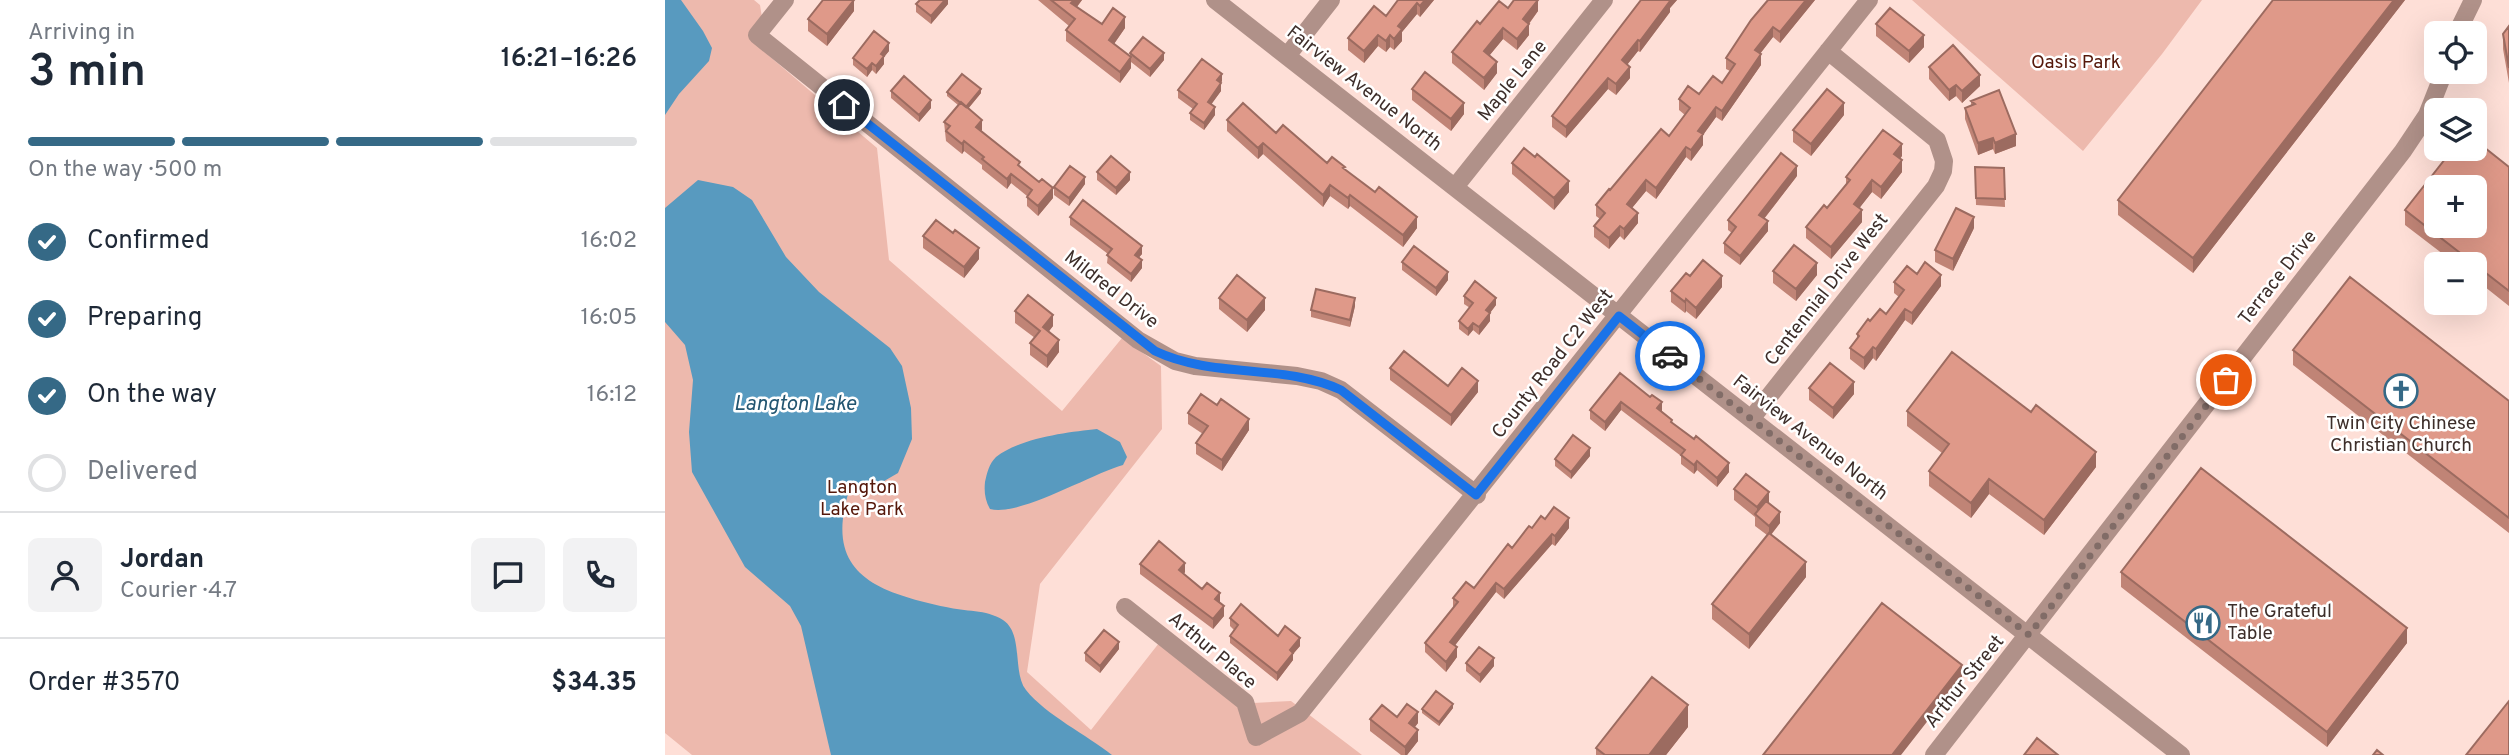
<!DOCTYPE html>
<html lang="en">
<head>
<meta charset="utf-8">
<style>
	:root { --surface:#fff; --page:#f2f2f3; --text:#1f2937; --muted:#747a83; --line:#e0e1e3; --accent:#356986 }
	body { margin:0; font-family:Overpass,sans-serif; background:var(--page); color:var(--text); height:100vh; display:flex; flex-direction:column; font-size:26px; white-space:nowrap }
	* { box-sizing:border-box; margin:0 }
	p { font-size:23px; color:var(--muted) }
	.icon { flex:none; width:38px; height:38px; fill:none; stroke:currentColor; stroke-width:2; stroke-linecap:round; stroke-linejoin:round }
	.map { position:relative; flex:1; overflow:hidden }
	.drawer { display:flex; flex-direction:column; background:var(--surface); width:665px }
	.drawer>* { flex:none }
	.fabs { position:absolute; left:1759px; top:21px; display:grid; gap:14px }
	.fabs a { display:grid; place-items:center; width:63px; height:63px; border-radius:10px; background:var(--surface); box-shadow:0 7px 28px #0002; font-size:35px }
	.pin { position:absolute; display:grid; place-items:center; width:60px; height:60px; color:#fff; margin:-30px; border:4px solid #fff; border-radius:50%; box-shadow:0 2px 7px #0007 }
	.courier { position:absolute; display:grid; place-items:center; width:70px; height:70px; margin:-35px; border:5px solid #1a73e8; border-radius:50%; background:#fff; color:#222; box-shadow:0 2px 9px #0007 }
	.head em { font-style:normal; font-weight:600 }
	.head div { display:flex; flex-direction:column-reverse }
	.head { display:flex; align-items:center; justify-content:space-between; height:119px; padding:0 28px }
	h1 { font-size:46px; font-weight:600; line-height:52px }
	.bar { display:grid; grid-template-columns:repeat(4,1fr); gap:10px 7px; align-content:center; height:84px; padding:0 28px }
	.bar i { height:9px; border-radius:5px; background:var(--line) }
	.bar .on { background:var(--accent) }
	.bar p { grid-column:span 4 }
	.line { display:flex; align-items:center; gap:18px; padding:0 28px; border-top:2px solid var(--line) }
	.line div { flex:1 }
	.round { display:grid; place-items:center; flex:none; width:74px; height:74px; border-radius:10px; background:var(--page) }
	ol { padding:0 28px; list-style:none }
	li { display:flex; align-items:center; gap:21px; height:77px }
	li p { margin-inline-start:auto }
	li .icon { padding:7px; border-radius:50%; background:var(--accent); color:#fff; stroke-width:4 }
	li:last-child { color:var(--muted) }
	li i { width:38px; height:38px; border:4px solid var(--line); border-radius:50% }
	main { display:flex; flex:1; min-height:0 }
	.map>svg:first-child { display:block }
	.green { fill:#edb9ad }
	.water { fill:#589abf }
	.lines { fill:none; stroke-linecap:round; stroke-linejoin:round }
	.minor { stroke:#b09189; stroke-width:18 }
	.wall { fill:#c08476 }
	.shaded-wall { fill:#9c6b60 }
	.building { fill:#df9989; stroke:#9c6b60; stroke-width:2; fill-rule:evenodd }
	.done { stroke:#816c67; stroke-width:7; stroke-dasharray:0 12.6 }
	.route { stroke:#1a73e8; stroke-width:9 }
	.labels { text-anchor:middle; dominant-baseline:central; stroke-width:5; stroke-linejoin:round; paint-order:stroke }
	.park-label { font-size:19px; fill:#55180a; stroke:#fff }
	.street-label { font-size:19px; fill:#3d2e2a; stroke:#fff }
	.poi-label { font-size:19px; fill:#3d2e2a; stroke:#fff }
	.water-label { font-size:21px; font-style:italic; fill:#235671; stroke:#fff }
</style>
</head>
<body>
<main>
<section class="drawer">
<div class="head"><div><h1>3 min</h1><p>Arriving in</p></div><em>16:21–16:26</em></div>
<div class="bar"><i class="on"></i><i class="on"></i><i class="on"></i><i></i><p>On the way · 500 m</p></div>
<ol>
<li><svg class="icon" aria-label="check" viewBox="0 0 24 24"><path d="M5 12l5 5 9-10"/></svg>Confirmed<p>16:02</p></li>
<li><svg class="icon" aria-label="check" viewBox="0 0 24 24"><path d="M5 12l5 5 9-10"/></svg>Preparing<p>16:05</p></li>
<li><svg class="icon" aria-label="check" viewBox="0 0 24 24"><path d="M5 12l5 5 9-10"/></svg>On the way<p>16:12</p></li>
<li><i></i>Delivered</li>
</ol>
<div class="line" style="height:126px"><a class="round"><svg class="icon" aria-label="person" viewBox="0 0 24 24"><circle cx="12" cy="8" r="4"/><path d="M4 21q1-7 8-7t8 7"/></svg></a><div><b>Jordan</b><p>Courier · 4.7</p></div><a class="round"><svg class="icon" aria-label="chat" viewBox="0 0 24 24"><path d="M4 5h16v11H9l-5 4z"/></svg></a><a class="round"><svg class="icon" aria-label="phone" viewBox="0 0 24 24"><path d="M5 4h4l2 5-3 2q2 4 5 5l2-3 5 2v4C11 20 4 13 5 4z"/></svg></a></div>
<div class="line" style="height:91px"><div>Order #3570</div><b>$34.35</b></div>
</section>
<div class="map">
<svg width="1844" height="755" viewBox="0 0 1844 755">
	<rect width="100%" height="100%" fill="#fedfd7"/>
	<!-- green -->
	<path class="green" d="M0,0H89L95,5L103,55L212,148L224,260L397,411L457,338L496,366L497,429L375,584L362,672L426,730L494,643L569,704L626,701L697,755H27L0,733Z
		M1247,0H1537L1497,54L1418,151Z"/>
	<!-- water -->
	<path class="water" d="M0,0H16L38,31L47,48L44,61L14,94L0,115Z
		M33,180L68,187L87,200L121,257L154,292L225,348L237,366L246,408L247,439L233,473L214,484L191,485L184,491C158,574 212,592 281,607C300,612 321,609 338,620C359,634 347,672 361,690C381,715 422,735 447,755H166L136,626L125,606L80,567L27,472L24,432L28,380L20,345L0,322V208Z
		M432,429L455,442L462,457L458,465C426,474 354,517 325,509C320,500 319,492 320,482C322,473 324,464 331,457C355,438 403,432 432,429Z"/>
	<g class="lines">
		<!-- minor -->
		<path class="minor" d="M120,0L92,35L473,340L510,361L530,366L632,376L656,381L676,390L812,495
			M550,0L1516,755
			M1792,33L1808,0
			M622,56L666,0
			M790,187L939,0
			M1086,419L1271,186L1278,171L1279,161L1272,140L1163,51
			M460,607L580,702L591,737L635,713L1204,0
			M1269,755L1738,151L1762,115L1779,72"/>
	</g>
	<!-- wall -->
	<path class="wall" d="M283,0V4L266,24L251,12V4Z
		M373,0H417L412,7L437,24L460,28L449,44L465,56V53L499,60L485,77L466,62V68L455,83L401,41V30L404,26Z
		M733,0H769L755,17L752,14L737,32V41L729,50L725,47L721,52L713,46L699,63L683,50V38L721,16Z
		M976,0H1012L1005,8V12L975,52L973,51L962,65L965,78L951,95L943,89L901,138L887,127V116Z
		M1103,0H1150L1115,43L1108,37L1095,54L1096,65L1057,121L1051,117L1038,135V145L1026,161L1021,157L991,199L981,191L967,208L973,223L959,240L955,236L944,249L929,237V226L935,219L931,216V205L945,190L1004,136L1020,115L1014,110V99L1034,94L1057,83L1065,71L1061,69V58Z
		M1608,0H1740L1528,273L1453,215V200Z
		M843,8L873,11L864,24V35L852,50L838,39L824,56L832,73L819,90L787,63V52Z
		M189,11L162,46L143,31V19Z
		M1211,24L1259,47L1244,63L1211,36Z
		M1844,26V83L1838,49V34Z
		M224,51L219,57V64L211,74L207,70L202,77L188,65V58Z
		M1264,67L1315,86L1297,103L1291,96L1284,101L1264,79Z
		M557,81L556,83V91L546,104L550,115L539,130L525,120V113L528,109L513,98V90Z
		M747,89L799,114L786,131L747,100Z
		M226,91L266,108L254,122L226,98Z
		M282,92L316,93L303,109L317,130L316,131L388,198L373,216L362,206V196L346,183L342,189L317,169V165L299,151L297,154L281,141L279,122L293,105L282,96Z
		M1306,101L1351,146L1330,154L1328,149L1313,155L1300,119V108L1306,106Z
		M1179,115L1146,156L1128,142V130Z
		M562,120L611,133L662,163L680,170L752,228L738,247L685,206L683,209L665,196L658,207L598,154L593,159L562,131Z
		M1237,156L1235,159L1237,172L1216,199L1207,192L1194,208L1197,222L1166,259L1141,238V227L1162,208L1181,184V177Z
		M847,163L904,192L889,210L847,174Z
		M1310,167L1339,168L1340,207L1311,205Z
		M1844,167V306L1810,279V264H1791L1740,225V210Z
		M432,172L465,180L451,195L432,180Z
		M1132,176L1099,219L1103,231L1075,265L1059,253V243L1067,233L1063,230V220Z
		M420,184L404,206L389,195V187Z
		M405,217L477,254L474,257L477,268L466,282L442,263L443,254L405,225Z
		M1309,228L1288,271L1270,262V250Z
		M288,233L314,259L299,278L258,248V236Z
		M737,262L783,280L771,296L737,270Z
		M1108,271L1152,275L1131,301L1108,283Z
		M1252,274L1276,286L1247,325L1240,320L1211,361L1208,358L1199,370L1185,359V348L1192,339V334L1205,321L1221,314L1234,297L1229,293V282Z
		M1025,276L1057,287L1031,319L1021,311L1020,313L1006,302V291Z
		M799,296L831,305L825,313V321L814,335L808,330L803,336L794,329V321L805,308L799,304Z
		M554,298L600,310L582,332L554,309Z
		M690,306L685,327L646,317V310Z
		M350,311L388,326L383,332L394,352L382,368L365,355V343L370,338L350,323Z
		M1628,350L1844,401V533L1628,365Z
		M725,368L783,386L813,392L786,426L725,380Z
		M955,373L997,411L996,412L1007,423L1064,472L1052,487L1032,470L1029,474L1016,464V456L956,410L940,431L925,419V410Z
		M1144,388L1189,394L1168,419L1144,400Z
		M552,405L584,430L557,471L531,454V443L538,434L523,424V413Z
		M1242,411L1431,467L1379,535L1324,494L1306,518L1264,486V471L1277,453L1242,426Z
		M925,456L906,479L890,466V459Z
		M1069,489L1104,503L1115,523L1106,535L1141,577L1084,649L1047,619V604L1102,535L1090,526V517L1069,500Z
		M880,519L904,528L890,546L887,544L839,599L831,592L790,645L792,657L781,672L760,652V643L788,608V598L809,588L867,528Z
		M475,564L520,572L519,574L559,616L548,629L475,574Z
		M1456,572L1742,643L1662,747L1456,587Z
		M565,618L613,636L635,646L628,654V660L612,681L565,643V636L569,630L565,626Z
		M454,649L435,673L420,661V653Z
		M801,663L829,666L815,683L801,671Z
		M788,708L774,726L757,713V709Z
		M732,717L753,723L750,727L753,741L742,755H736L705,731V719Z
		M1023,727L1001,755H931V748Z"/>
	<!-- shaded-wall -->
	<path class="shaded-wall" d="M189,0V11L162,46V34Z
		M280,0H283V4L266,24V16Z
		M409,0H417L406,14V3Z
		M760,0H769L755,17V6Z
		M873,0V11L859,30L864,24V35L852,50V39L858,19Z
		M1003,0H1012L1005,8V12L975,52V41Z
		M1141,0H1150L1115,43V32Z
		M1729,0H1740L1528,273V258Z
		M752,3V14L737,32V41L729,50V39L733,26Z
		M460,17V28L444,51V40Z
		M1108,27V37L1090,60V50Z
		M838,28V39L819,62V51Z
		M713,35V46L699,63V51Z
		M725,35V47L721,52V41Z
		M1259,35V47L1244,63V51Z
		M973,40V51L957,71V60Z
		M224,43V51L219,57V64L211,74V66L216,54Z
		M499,53V60L485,77V69Z
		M1096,54V65L1057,121V111Z
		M466,57V68L455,83V72Z
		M832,62V73L819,90V78Z
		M207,63V70L202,77V69Z
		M965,67V78L951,95V84Z
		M557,74V81L552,88V80Z
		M1315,75V86L1297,103V91Z
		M943,78V89L901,138V127Z
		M556,83V91L543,109V102Z
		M1291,85V96L1284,101V90Z
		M316,89V93L301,111V107Z
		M266,100V108L254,122V115Z
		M799,103V114L786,131V119Z
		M1179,103V115L1146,156V144Z
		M550,107V115L539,130V123Z
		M1051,107V117L1038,135V145L1026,161V150L1033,131Z
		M317,120V130L311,136V127Z
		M1351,134V146L1330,154V143Z
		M1328,138V149L1313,155V143Z
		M299,141V151L297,154V144Z
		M598,143V154L593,159V148Z
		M1237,144V156L1229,166V154Z
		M1021,147V157L991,199V188Z
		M1237,160V172L1216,199V187Z
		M1132,166V176L1094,225V215Z
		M465,172V180L451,195V188Z
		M346,174V183L342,189V179Z
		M420,177V184L404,206V198Z
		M981,180V191L962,214V204Z
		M1207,180V192L1189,215V204Z
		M904,181V192L889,210V198Z
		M665,185V196L658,207V195Z
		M388,188V198L373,216V206Z
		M685,195V206L683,209V198Z
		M1197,210V222L1166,259V247Z
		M973,213V223L959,240V229Z
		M752,217V228L738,247V235Z
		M1309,217V228L1288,271V259Z
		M1103,221V231L1075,265V256Z
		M955,226V236L944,249V238Z
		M477,246V254L470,262V255Z
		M314,248V259L299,278V267Z
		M477,260V268L466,282V274Z
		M1152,263V275L1131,301V289Z
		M783,272V280L771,296V288Z
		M1276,275V286L1247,325V313Z
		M1057,276V287L1031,319V308Z
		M600,298V310L582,332V320Z
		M690,298V306L685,327V320Z
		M831,298V305L821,318V310Z
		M1021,299V311L1020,313V302Z
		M1240,309V320L1211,361V349Z
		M825,313V321L814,335V327Z
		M388,315V326L378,339V327Z
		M808,323V330L803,336V329Z
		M394,340V352L382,368V356Z
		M1208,347V358L1199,370V358Z
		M813,381V392L786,426V415Z
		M1189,382V394L1168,419V408Z
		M956,402V410L940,431V422Z
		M997,402V411L992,417V408Z
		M584,419V430L557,471V460Z
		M925,448V456L906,479V472Z
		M1431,452V467L1379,535V520Z
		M1032,461V470L1029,474V465Z
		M1064,463V472L1052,487V478Z
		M1324,479V494L1306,518V503Z
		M1104,492V503L1092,516V507Z
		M1115,512V523L1104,537V526Z
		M904,518V528L890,546V536Z
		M887,534V544L839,599V589Z
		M1141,562V577L1084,649V634Z
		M520,563V572L514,580V570Z
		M831,583V592L785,652V642Z
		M555,593V603L550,599Z
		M559,606V616L548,629V619Z
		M1742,628V643L1662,747V732Z
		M635,638V646L628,654V660L612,681V673L625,650Z
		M454,642V649L435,673V666Z
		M792,647V657L781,672V662Z
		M829,658V666L815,683V675Z
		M1297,665V677L1236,755H1227Z
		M788,704V708L774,726V722Z
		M1023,705V727L1001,755H984Z
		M753,712V723L744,734V723Z
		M753,730V741L742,755H740V747Z"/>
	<!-- building -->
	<path class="building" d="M158,0H189L162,34L143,19Z
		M255,0H280L266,16L251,4Z
		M386,0H409L406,3L437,24L448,8L460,17L444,40L466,57L455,72L401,30L410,19Z
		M733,0H760L755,6L752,3L733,26L737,29L729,39L725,35L721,41L713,35L699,51L683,38L709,6L721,16Z
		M849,0H873L858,19L864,24L852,39L838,28L819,51L832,62L819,78L787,52L812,21L815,24L834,1L843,8Z
		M976,0H1004L1005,1L975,41L973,40L957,60L965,67L951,84L943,78L901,127L887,116Z
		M1103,0H1141L1115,32L1108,27L1090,50L1096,54L1057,111L1051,107L1033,131L1038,134L1026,150L1021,147L991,188L981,180L962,204L973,213L959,229L955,226L944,238L929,226L940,213L931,205L944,189L945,190L996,129L1004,136L1025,108L1014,99L1023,86L1034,94L1048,76L1057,83L1070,64L1061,58L1086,20Z
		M1608,0H1729L1528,258L1453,200Z
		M1225,8L1259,35L1244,51L1211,24Z
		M1844,26V68L1838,34Z
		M209,31L224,43L216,54L219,56L211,66L207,63L202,69L188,58Z
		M478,37L499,53L485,69L465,53Z
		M1288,45L1315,75L1297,91L1291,85L1284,90L1264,67Z
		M537,59L557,74L552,80L556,83L543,102L550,107L539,123L525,113L532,104L513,90Z
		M760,72L799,103L786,119L747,89Z
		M297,74L316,89L301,107L282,92Z
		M239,76L266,100L254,115L226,91Z
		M1162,89L1179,103L1146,144L1128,130Z
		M1334,90L1351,134L1330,143L1328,138L1313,143L1300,108L1310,104L1306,101Z
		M296,102L317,120L311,127L355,162L353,165L374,182L377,179L388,188L373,206L362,197L367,190L346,174L342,179L317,159L319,157L299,141L297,144L281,131L285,126L279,122Z
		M578,103L611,133L618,125L662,163L667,157L680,167L678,168L710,192L714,187L752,217L738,235L685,195L683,198L665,185L658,195L598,143L593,148L562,120Z
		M1218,130L1237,144L1229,154L1237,160L1216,187L1207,180L1189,204L1197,210L1166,247L1141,227L1159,205L1162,208L1185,180L1181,177Z
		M1810,140L1844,167V291L1740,210L1788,149H1810ZM1771,187H1810V226H1771Z
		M859,148L870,157L872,154L904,181L889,198L847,163Z
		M1116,153L1132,166L1094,215L1103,221L1075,256L1059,243L1071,227L1063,220Z
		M446,156L465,172L451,188L432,172Z
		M405,166L420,177L404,198L389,187Z
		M1310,167L1339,168L1340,199L1311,198Z
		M418,200L477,246L470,255L477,260L466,274L442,255L447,249L405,217Z
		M1291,208L1309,217L1288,259L1270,250Z
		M271,220L288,233L290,230L314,248L299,267L258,236Z
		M1129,245L1152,263L1131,289L1108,271Z
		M749,246L783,272L771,288L737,262Z
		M1038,260L1057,276L1031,308L1021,299L1020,302L1006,291L1021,273L1025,276Z
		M1260,262L1276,275L1247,313L1240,309L1211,349L1208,347L1199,358L1185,348L1194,336L1192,334L1203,319L1205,321L1215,309L1221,314L1239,290L1229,282L1242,266L1252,274Z
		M572,275L600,298L582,320L554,298Z
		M1685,277L1844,401V518L1628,350Z
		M810,281L831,298L821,310L825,313L814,327L808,323L803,329L794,321L808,303L799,296Z
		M651,289L690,298L685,320L646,310Z
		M363,295L388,315L378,327L394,340L382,356L365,343L375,331L350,311Z
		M739,351L783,386L797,368L813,381L786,415L725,368Z
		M1287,352L1366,412L1371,405L1431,452L1379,520L1324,479L1306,503L1264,471L1284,444L1242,411Z
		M1165,363L1189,382L1168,408L1144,388Z
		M955,373L985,397L987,395L997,402L992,408L1007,420L1006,422L1029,439L1031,436L1064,463L1052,478L1032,461L1029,465L1016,455L1020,450L956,402L940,422L925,410Z
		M536,394L552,405L556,399L584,419L557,460L531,443L543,426L523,413Z
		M908,435L925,448L906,472L890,459Z
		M1536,468L1742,628L1662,732L1456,572Z
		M1081,474L1104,492L1092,507L1069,489Z
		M1101,501L1115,512L1104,526L1090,514Z
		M889,507L904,518L890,536L887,534L839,589L831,583L785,642L792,647L781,662L760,643L793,602L788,598L801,582L809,588L843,544L847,548L864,526L867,528L876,516L880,519Z
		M1104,533L1141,562L1084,634L1047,604Z
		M494,541L520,563L514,570L537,589L542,583L555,593L550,599L559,606L548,619L475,564Z
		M1217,603L1297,665L1227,755H1098Z
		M576,604L613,636L620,626L635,638L625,650L628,653L612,673L565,636L573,625L565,618Z
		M439,630L454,642L435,666L420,653Z
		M814,647L829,658L815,675L801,663Z
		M987,677L1023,705L984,755H940L931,748Z
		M771,691L788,704L774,722L757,709Z
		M1844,701V755H1801Z
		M742,704L753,712L744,723L753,730L740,747L705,719L717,705L732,717Z
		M1372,738L1393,755H1359Z
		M1712,750L1718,755H1708Z"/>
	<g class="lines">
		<!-- done -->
		<path class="done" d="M1005,356L1364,635L1561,380"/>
		<!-- route -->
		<path class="route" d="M179,105L490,351C549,379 617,363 676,390L811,495L954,316L1005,356"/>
	</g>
	<!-- icons -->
	<defs>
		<symbol id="church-ring" viewBox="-11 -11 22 22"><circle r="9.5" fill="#fff" stroke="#356986" stroke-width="1.5"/><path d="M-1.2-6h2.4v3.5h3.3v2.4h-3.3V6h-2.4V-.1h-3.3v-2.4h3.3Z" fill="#356986"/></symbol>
		<symbol id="restaurant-ring" viewBox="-11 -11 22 22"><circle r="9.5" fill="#fff" stroke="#356986" stroke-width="1.5"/><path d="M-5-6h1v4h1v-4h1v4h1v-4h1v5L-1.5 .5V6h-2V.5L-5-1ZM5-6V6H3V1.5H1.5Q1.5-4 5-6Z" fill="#356986"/></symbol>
	</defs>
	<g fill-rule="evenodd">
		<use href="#church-ring" x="1717" y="372" width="38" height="38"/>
		<use href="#restaurant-ring" x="1519" y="604" width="38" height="38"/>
	</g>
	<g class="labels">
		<!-- park labels -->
		<g class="park-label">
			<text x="1411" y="63">Oasis Park</text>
			<text x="197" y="488">Langton<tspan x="197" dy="22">Lake Park</tspan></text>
		</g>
		<!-- street labels -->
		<g class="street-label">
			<text transform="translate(848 81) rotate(-51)">Maple Lane</text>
			<text transform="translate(699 89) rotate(38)">Fairview Avenue North</text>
			<text transform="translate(1613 278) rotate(-52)">Terrace Drive</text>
			<text transform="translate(446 290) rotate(38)">Mildred Drive</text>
			<text transform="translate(1162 290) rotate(-52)">Centennial Drive West</text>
			<text transform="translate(888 364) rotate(-52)">County Road C2 West</text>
			<text transform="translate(1145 438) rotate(38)">Fairview Avenue North</text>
			<text transform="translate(547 651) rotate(40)">Arthur Place</text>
			<text transform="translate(1300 682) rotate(-51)">Arthur Street</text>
		</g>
		<!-- poi labels -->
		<g class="poi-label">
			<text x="1736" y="424">Twin City Chinese<tspan x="1736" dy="22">Christian Church</tspan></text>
			<text x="1562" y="612" text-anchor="start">The Grateful<tspan x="1562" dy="22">Table</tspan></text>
		</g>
		<!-- water labels -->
		<g class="water-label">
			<text x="130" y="404">Langton Lake</text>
		</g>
	</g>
</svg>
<div class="fabs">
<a><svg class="icon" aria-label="locate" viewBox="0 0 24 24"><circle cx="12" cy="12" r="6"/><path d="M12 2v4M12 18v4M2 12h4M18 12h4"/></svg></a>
<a><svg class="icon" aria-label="layers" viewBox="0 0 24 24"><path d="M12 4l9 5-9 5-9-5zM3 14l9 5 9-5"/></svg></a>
<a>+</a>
<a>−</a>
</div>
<div class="pin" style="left:1561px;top:380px;background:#ea580c"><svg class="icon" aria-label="bag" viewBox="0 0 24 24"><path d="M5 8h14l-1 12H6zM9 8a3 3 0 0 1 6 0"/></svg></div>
<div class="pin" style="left:179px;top:105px;background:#1f2937"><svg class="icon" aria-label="home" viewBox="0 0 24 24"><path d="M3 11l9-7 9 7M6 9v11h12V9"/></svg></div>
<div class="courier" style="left:1005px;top:356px"><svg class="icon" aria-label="car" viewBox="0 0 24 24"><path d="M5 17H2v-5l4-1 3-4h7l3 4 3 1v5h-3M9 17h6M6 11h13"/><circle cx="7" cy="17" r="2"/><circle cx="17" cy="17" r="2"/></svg></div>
</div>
</main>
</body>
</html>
